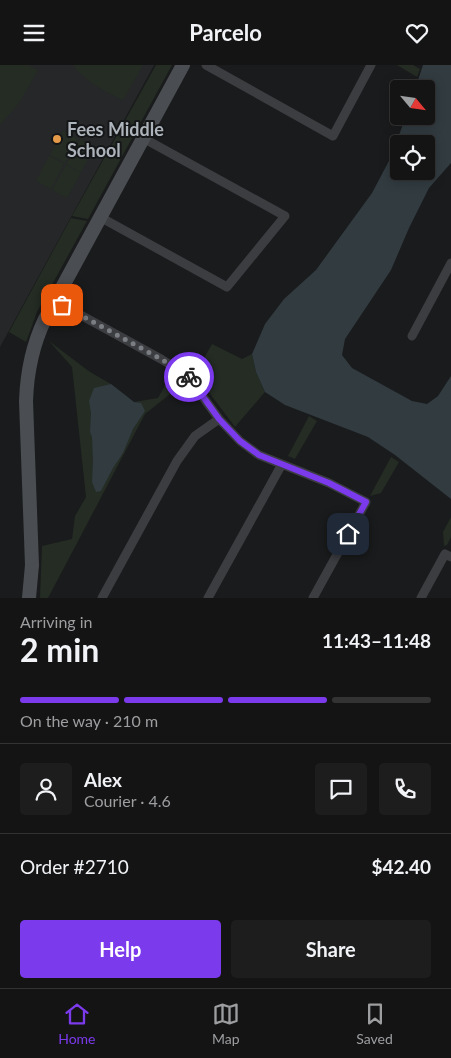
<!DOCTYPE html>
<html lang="en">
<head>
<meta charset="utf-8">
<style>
	:root { --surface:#141415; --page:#1d1d1e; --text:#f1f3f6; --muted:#9d9ea0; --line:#333334; --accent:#7c3aed }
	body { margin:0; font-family:Lato,sans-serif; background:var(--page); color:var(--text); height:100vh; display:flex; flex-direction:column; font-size:19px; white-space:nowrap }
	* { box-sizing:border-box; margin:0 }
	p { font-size:16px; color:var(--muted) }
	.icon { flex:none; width:28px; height:28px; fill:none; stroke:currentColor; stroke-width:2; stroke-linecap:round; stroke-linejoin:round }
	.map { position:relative; height:533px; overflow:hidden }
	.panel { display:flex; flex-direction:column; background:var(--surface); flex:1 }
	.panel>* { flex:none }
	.needle { width:32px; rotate:119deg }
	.controls { position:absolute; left:390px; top:15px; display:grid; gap:10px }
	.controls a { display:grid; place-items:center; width:45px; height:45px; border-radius:5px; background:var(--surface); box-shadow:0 2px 12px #0003,0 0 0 1px var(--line); font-size:25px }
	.pin { position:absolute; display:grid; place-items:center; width:42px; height:42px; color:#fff; margin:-21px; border-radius:10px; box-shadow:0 2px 8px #0006 }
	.courier { position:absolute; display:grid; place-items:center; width:50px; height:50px; margin:-25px; border:4px solid #7c3aed; border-radius:50%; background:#fff; color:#222; box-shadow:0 1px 6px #0007 }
	.headline em { font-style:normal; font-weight:700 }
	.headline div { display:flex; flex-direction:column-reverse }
	.headline { display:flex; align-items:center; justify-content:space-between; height:85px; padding:0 20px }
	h1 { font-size:32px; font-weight:700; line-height:38px }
	.bar { display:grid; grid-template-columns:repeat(4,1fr); gap:8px 5px; align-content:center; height:60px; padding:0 20px }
	.bar i { height:6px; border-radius:4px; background:var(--line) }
	.bar .active { background:var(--accent) }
	.bar p { grid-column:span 4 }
	.line { display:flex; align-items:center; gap:12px; padding:0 20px; border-top:1px solid var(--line) }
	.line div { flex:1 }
	.round { display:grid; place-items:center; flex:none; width:52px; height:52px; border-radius:5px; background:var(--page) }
	.primary-button { display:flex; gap:10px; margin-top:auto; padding:10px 20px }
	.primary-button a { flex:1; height:58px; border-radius:5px; background:var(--accent); color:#fff; font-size:20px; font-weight:700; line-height:58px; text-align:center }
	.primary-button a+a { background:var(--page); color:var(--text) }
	header { display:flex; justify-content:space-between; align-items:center; height:65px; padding:0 20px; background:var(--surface); font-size:22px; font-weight:700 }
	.tab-bar { display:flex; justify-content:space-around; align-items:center; height:70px; border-top:1px solid var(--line); background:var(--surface); font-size:14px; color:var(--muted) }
	.tab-bar a { display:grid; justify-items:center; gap:2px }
	.tab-bar .active { color:var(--accent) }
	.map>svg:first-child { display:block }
	.built { fill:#262729 }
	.green { fill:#242c24 }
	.water { fill:#313b40; fill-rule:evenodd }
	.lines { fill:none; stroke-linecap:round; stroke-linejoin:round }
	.street { stroke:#3c3d41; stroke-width:9 }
	.secondary { stroke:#4a4d51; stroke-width:14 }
	.done { stroke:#7a7e83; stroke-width:5; stroke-dasharray:0 9 }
	.route { stroke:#7c3aed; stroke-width:6 }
	.poi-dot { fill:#e59a4a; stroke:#151617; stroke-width:2 }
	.labels { text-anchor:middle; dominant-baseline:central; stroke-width:4; stroke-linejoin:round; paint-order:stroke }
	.poi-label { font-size:18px; font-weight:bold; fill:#aeb4bb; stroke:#151617; text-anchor:start }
</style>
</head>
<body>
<header><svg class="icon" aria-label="menu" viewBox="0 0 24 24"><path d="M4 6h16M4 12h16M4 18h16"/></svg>Parcelo<svg class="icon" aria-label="heart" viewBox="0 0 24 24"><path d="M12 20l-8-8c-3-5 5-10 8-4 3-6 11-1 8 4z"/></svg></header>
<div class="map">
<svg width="451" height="533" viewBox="0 0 451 533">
	<rect width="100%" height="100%" fill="#1a1b1c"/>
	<!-- built -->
	<path class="built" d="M0,0H154L0,282Z"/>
	<!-- green -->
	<path class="green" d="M0,0H29L38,5L19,38L0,60Z
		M73,0H143L123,35C106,27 84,16 73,0Z
		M156,0H172L88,154L72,151Z
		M397,0H413L420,4L417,12Z
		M63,65L78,74L65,98L50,90Z
		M80,74L95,82L81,107L66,99Z
		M49,91L64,99L51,124L36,116Z
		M66,100L81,108L67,133L52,125Z
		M71,153L87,156L37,247L26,277L9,267Z
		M49,276L90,307L111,319L134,337L158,333L172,308L184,318L145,349L48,533H40L42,481L72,474L75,451L86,432L72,302Z
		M212,279L242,294L252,289L256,307L265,327L235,362L195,309Z
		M309,351L317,356L295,394L288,391Z
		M391,392L399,397L381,428L370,431Z
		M451,452V472L447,480L444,481L443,467Z"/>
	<!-- water -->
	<path class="water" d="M423,0H451V98L429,123L409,163L391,205L345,274L342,290L352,303L412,336L427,339L438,331L451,311V434L395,390L368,372L285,340L265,327L256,307L252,289L265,259L284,234L316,205L372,128L391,92L406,51H426V24H415ZM399,79H426V106H399Z
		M111,319L134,337L141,338L145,346L133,364L123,388L113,403L101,426L96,427L92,417L93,396L92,372L90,367L91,348L89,336L94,323Z"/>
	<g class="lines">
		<!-- street -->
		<path class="street" d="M206,0L333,71L371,0
			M100,152L227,222L285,151L143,73
			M55,236L161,294L187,310L219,354L240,376L259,390L329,418L366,437L313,533
			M412,271L451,198
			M102,533L177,396L195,371L219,354
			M208,533L282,399
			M421,533L445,489L451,492"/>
		<!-- secondary -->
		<path class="secondary" d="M29,533L32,500L26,336C27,307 32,281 45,254L183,0"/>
	</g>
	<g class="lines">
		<!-- done -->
		<path class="done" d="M62,240L161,294L189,312"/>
		<!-- route -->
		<path class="route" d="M189,312L219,354L240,376L259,390L329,418L366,437L348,469"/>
	</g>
	<!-- markers -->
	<circle class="poi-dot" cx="57" cy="74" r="5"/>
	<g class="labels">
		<!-- poi labels -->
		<g class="poi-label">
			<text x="67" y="64">Fees Middle<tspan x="67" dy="21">School</tspan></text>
		</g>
	</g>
</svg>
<div class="controls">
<a><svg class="needle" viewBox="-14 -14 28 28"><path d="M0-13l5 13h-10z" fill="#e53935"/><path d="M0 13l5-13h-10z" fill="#9d9ea0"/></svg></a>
<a><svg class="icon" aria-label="locate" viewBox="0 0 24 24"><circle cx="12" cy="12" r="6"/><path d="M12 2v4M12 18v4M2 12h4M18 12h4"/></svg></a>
</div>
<div class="pin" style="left:62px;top:240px;background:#ea580c"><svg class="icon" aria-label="bag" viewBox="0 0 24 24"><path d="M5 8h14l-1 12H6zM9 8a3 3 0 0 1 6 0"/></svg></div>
<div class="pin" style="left:348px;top:469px;background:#1f2937"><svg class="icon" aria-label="home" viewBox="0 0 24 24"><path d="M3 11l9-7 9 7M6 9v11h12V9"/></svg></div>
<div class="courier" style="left:189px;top:312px"><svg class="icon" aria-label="bike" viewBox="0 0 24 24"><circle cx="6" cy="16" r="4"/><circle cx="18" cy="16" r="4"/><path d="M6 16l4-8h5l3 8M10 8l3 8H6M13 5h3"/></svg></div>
</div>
<section class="panel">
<div class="headline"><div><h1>2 min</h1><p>Arriving in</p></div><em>11:43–11:48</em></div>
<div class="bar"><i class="active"></i><i class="active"></i><i class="active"></i><i></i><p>On the way · 210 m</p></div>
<div class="line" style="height:90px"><a class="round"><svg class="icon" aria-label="person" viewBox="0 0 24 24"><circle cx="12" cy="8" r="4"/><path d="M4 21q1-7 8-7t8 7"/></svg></a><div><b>Alex</b><p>Courier · 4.6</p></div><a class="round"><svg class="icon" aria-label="chat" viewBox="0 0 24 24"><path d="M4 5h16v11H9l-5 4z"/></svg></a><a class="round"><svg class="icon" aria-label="phone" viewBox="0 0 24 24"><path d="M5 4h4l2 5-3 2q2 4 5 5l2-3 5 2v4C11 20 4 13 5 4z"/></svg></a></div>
<div class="line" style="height:65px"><div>Order #2710</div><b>$42.40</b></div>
<div class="primary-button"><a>Help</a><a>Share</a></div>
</section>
<nav class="tab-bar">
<a class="active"><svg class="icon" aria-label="home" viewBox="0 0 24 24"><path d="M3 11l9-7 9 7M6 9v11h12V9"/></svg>Home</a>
<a><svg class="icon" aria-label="map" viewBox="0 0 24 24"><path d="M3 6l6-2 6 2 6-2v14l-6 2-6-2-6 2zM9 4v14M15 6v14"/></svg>Map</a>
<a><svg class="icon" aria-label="saved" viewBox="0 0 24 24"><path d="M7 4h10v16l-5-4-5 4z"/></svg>Saved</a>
</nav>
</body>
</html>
